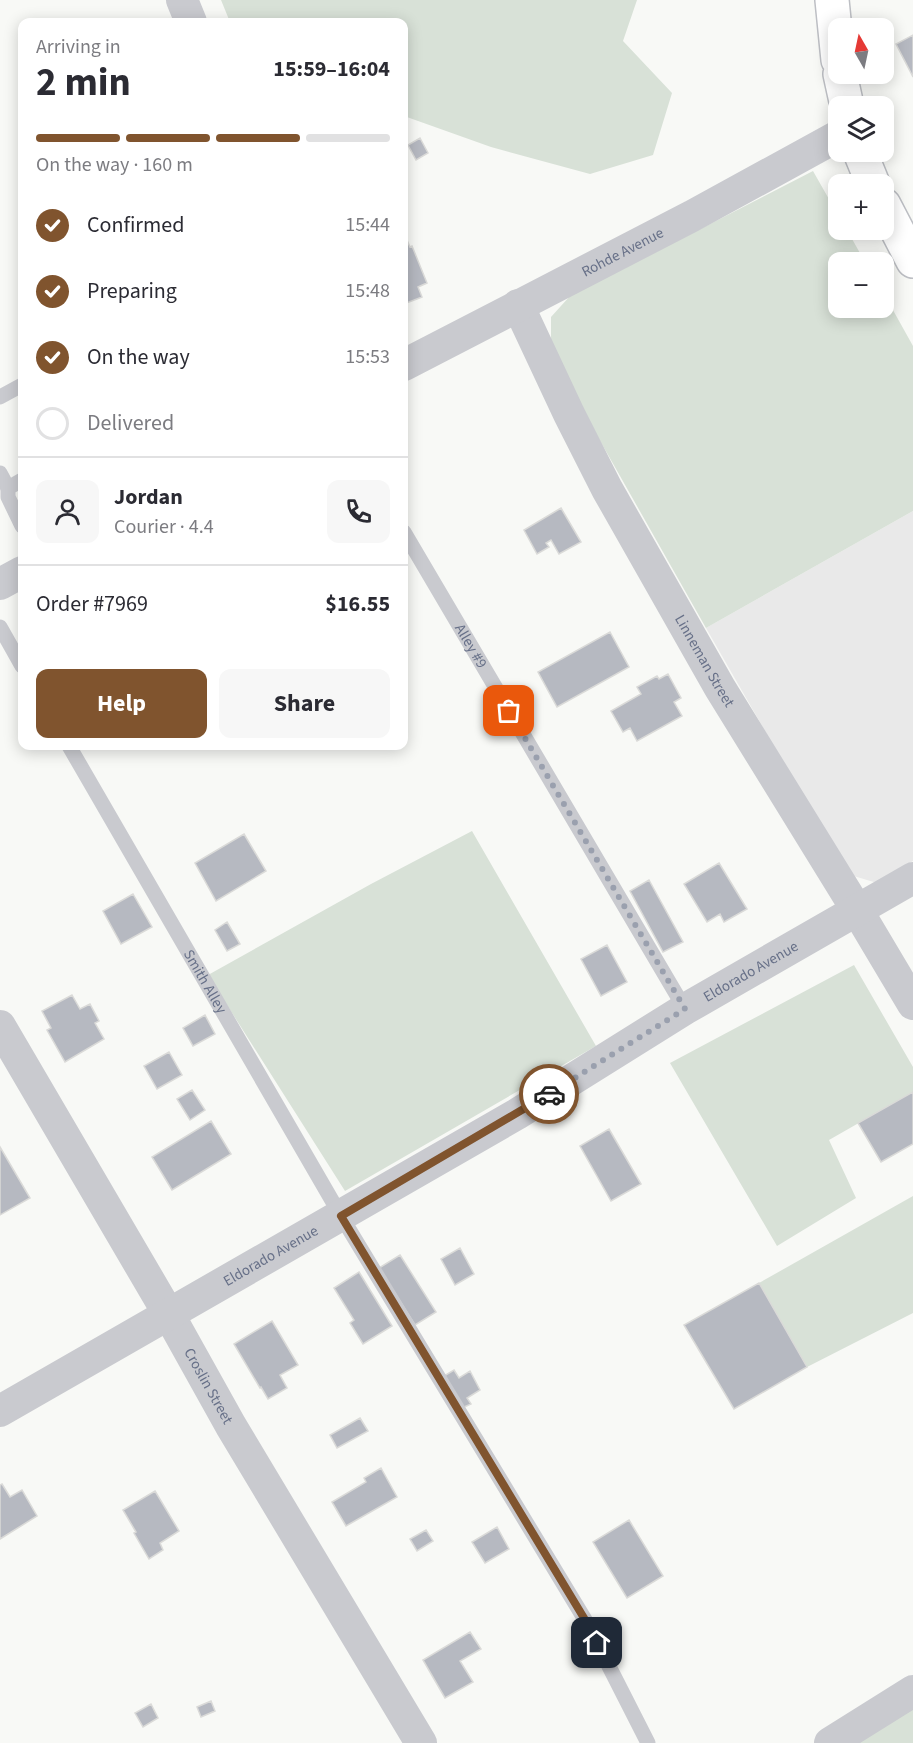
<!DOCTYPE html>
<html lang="en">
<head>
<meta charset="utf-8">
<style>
	:root { --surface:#fff; --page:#f7f7f7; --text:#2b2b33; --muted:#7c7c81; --line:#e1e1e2; --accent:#80542e }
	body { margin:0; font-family:"Source Sans 3",sans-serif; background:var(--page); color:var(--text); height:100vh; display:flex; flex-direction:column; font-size:22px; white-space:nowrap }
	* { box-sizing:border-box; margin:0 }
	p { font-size:20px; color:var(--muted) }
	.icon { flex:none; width:33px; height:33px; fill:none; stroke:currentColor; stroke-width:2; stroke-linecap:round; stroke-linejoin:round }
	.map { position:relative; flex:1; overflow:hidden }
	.details { position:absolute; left:18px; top:18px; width:390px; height:732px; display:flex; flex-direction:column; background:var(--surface); border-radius:12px; box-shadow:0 3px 15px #0003 }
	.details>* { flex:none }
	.needle { width:39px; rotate:351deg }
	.tools { position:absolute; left:828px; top:18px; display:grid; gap:12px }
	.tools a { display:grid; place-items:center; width:66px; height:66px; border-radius:12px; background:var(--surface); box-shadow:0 3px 15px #0003; font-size:30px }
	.pin { position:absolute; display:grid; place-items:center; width:51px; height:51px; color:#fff; margin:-26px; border-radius:12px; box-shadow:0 3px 9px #0006 }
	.courier { position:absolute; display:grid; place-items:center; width:60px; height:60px; margin:-30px; border:4px solid #80542e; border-radius:50%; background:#fff; color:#222; box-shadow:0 2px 8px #0007 }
	.overview em { font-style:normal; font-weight:700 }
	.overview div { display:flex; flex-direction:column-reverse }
	.overview { display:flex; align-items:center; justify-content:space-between; height:102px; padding:0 18px }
	h1 { font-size:39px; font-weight:700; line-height:45px }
	.bar { display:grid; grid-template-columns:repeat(4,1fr); gap:9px 6px; align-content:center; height:72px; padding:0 18px }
	.bar i { height:8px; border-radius:4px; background:var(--line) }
	.bar .current { background:var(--accent) }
	.bar p { grid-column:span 4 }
	.line { display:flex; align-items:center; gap:15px; padding:0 18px; border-top:2px solid var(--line) }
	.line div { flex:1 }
	.round { display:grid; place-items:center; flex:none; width:63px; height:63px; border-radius:12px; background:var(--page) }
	ol { padding:0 18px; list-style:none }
	li { display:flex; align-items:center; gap:18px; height:66px }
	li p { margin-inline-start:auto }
	li .icon { padding:6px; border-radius:50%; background:var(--accent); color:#fff; stroke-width:4 }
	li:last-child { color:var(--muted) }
	li i { width:33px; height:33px; border:3px solid var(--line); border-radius:50% }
	.cta { display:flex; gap:12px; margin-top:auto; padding:12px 18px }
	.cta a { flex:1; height:69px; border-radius:12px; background:var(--accent); color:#fff; font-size:24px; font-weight:700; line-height:69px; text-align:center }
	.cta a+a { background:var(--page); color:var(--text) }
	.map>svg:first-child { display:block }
	.built { fill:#e9e9e9 }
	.green { fill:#d8e1d7 }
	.building { fill:#b6b9c1; stroke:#dadad8; stroke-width:1.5 }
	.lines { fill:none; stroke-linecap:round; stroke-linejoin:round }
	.primary-casing { stroke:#bdbfc4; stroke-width:36 }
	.lane { stroke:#c9cacf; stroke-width:15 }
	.street { stroke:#c9cacf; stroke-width:32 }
	.primary { stroke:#fff; stroke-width:33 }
	.done { stroke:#9aa0ae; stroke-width:6; stroke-dasharray:0 10.8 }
	.route { stroke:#80542e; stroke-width:8 }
	.labels { text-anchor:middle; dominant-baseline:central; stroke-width:6; stroke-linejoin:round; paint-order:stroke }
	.street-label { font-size:15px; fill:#677088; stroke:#fff }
</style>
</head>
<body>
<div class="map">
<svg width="913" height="1743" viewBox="0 0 913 1743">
	<rect width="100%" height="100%" fill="#f8f9f6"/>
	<!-- built -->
	<path class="built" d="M913,511V861L877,883L847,874L706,628Z"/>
	<!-- green -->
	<path class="green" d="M221,0H637L623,41L672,93L653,155L590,174L491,147L404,116V22H230Z
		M813,171L838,215V230H847L865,262H838V308H884V294L913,346V511L706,628L551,354V317L570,296Z
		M472,831L596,1046L345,1191L208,975L371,884Z
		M854,965L913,1067V1092L829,1140L856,1198L777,1246L670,1063Z
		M913,1196V1313L807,1367L759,1283Z
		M913,1709V1743H858Z"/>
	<!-- building -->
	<path class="building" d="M913,35V77L896,44Z
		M420,138L428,153L416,160L408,145Z
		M407,240L410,247L412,246L427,283L418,287L422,297L404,304V241Z
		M561,508L581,542L559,554L551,540L546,543L549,547L537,554L524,530Z
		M610,632L629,667L557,707L538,672Z
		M668,674L681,698L674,702L682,716L637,741L630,728L623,732L611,711L641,694L637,687L657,676L659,679Z
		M244,834L266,871L216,901L195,863Z
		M719,863L747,909L724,922L720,914L707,922L684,884Z
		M649,880L683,942L663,952L630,891Z
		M133,894L152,927L121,944L103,911Z
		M227,922L240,944L227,951L215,930Z
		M607,945L627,982L601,996L581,959Z
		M72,995L80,1009L90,1004L99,1021L95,1023L104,1039L65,1062L47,1030L51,1028L42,1011Z
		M205,1015L215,1034L193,1046L183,1028Z
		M169,1052L182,1075L157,1089L144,1066Z
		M192,1090L205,1110L190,1120L177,1099Z
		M913,1092V1144L881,1162L858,1123Z
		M211,1121L231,1154L172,1190L152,1157Z
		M609,1129L641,1184L611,1201L580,1146Z
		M0,1147L30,1198L0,1215Z
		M460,1248L474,1274L455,1285L441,1259Z
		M400,1255L436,1312L415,1325L379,1268Z
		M359,1272L392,1326L363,1344L350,1323L354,1320L334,1288Z
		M759,1283L807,1367L734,1409L684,1325Z
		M272,1321L298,1365L280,1375L287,1388L268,1399L261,1387L260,1388L234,1344Z
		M454,1370L459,1378L470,1371L480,1390L467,1398L471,1404L462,1408L444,1376Z
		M360,1418L368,1431L337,1448L330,1435Z
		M381,1468L397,1497L346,1526L332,1502L366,1482L364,1478Z
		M2,1484L10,1497L22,1490L37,1516L0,1539V1485Z
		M155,1491L179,1531L160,1543L163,1550L149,1559L134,1533L136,1532L123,1510Z
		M629,1520L663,1576L627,1598L593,1542Z
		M497,1527L509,1549L485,1563L472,1542Z
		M426,1530L433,1541L417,1551L410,1539Z
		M470,1632L481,1649L460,1661L473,1682L445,1698L423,1660Z
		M211,1701L215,1711L201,1717L197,1707Z
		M151,1704L158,1718L143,1727L135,1713Z"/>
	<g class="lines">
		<defs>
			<path id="primary" d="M832,0L838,60
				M840,74L847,106
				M860,152L873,184
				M884,205L913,261"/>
		</defs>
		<!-- primary casing -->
		<use href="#primary" class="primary-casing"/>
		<!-- lane -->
		<g class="lane">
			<path d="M0,397L22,385"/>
			<path d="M0,473L8,488"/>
			<path d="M22,480L8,488V497L22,526"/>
			<path id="s1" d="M404,532L685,1009"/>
			<path d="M0,627L22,666"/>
			<path id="s2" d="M69,746L341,1216L587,1623L648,1743"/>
		</g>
		<!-- street -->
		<g class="street">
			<path d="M182,0L191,22"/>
			<path id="s3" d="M518,305L569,414L607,489L720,688L857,910L913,1004"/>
			<path id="s4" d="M404,365L692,216L838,136"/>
			<path d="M0,584L22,572"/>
			<path id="s5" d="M0,1026L168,1313L231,1426L421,1743"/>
			<path id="s6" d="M0,1411L517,1114L685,1009L913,878"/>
			<path d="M830,1743L913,1691"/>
		</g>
		<!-- primary -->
		<use href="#primary" class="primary"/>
	</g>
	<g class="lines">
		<!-- done -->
		<path class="done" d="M509,711L685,1009L549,1094"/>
		<!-- route -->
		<path class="route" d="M549,1094L341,1216L587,1623L597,1643"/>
	</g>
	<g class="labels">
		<!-- street labels -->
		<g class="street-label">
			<text stroke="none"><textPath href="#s4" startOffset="246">Rohde Avenue</textPath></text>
			<text stroke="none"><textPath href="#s1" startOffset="132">Alley #9</textPath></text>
			<text stroke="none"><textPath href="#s3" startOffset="402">Linneman Street</textPath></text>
			<text stroke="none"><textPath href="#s6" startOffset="870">Eldorado Avenue</textPath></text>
			<text stroke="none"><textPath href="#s2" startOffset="272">Smith Alley</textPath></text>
			<text stroke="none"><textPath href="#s6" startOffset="312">Eldorado Avenue</textPath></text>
			<text stroke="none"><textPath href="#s5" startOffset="416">Croslin Street</textPath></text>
		</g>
	</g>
</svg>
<div class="tools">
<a><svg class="needle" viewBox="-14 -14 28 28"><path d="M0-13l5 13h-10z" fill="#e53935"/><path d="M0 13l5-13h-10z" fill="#7c7c81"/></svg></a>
<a><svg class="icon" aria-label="layers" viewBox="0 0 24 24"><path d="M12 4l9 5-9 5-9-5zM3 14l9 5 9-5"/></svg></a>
<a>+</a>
<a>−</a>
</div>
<div class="pin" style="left:509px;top:711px;background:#ea580c"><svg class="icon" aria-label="bag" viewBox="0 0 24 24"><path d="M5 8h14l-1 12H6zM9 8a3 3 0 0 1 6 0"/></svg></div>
<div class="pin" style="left:597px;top:1643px;background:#1f2937"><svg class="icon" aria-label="home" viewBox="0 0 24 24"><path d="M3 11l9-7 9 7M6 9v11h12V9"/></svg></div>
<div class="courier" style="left:549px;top:1094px"><svg class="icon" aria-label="car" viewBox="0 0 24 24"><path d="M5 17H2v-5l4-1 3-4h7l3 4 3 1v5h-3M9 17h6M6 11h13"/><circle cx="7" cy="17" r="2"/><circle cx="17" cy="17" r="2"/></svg></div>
<section class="details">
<div class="overview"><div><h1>2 min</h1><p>Arriving in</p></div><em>15:59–16:04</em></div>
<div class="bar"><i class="current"></i><i class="current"></i><i class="current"></i><i></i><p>On the way · 160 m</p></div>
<ol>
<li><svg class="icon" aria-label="check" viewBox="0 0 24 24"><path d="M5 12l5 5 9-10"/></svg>Confirmed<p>15:44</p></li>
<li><svg class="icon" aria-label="check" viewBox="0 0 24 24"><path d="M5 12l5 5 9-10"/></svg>Preparing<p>15:48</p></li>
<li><svg class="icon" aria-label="check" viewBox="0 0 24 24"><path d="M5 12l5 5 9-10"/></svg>On the way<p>15:53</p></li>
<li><i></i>Delivered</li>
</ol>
<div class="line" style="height:108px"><a class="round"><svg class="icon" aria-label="person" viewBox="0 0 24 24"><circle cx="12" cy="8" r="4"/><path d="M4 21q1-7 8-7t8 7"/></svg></a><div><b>Jordan</b><p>Courier · 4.4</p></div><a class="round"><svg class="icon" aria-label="phone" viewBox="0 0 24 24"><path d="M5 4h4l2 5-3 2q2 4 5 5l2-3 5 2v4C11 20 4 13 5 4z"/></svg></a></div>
<div class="line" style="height:78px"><div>Order #7969</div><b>$16.55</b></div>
<div class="cta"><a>Help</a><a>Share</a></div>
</section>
</div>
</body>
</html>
